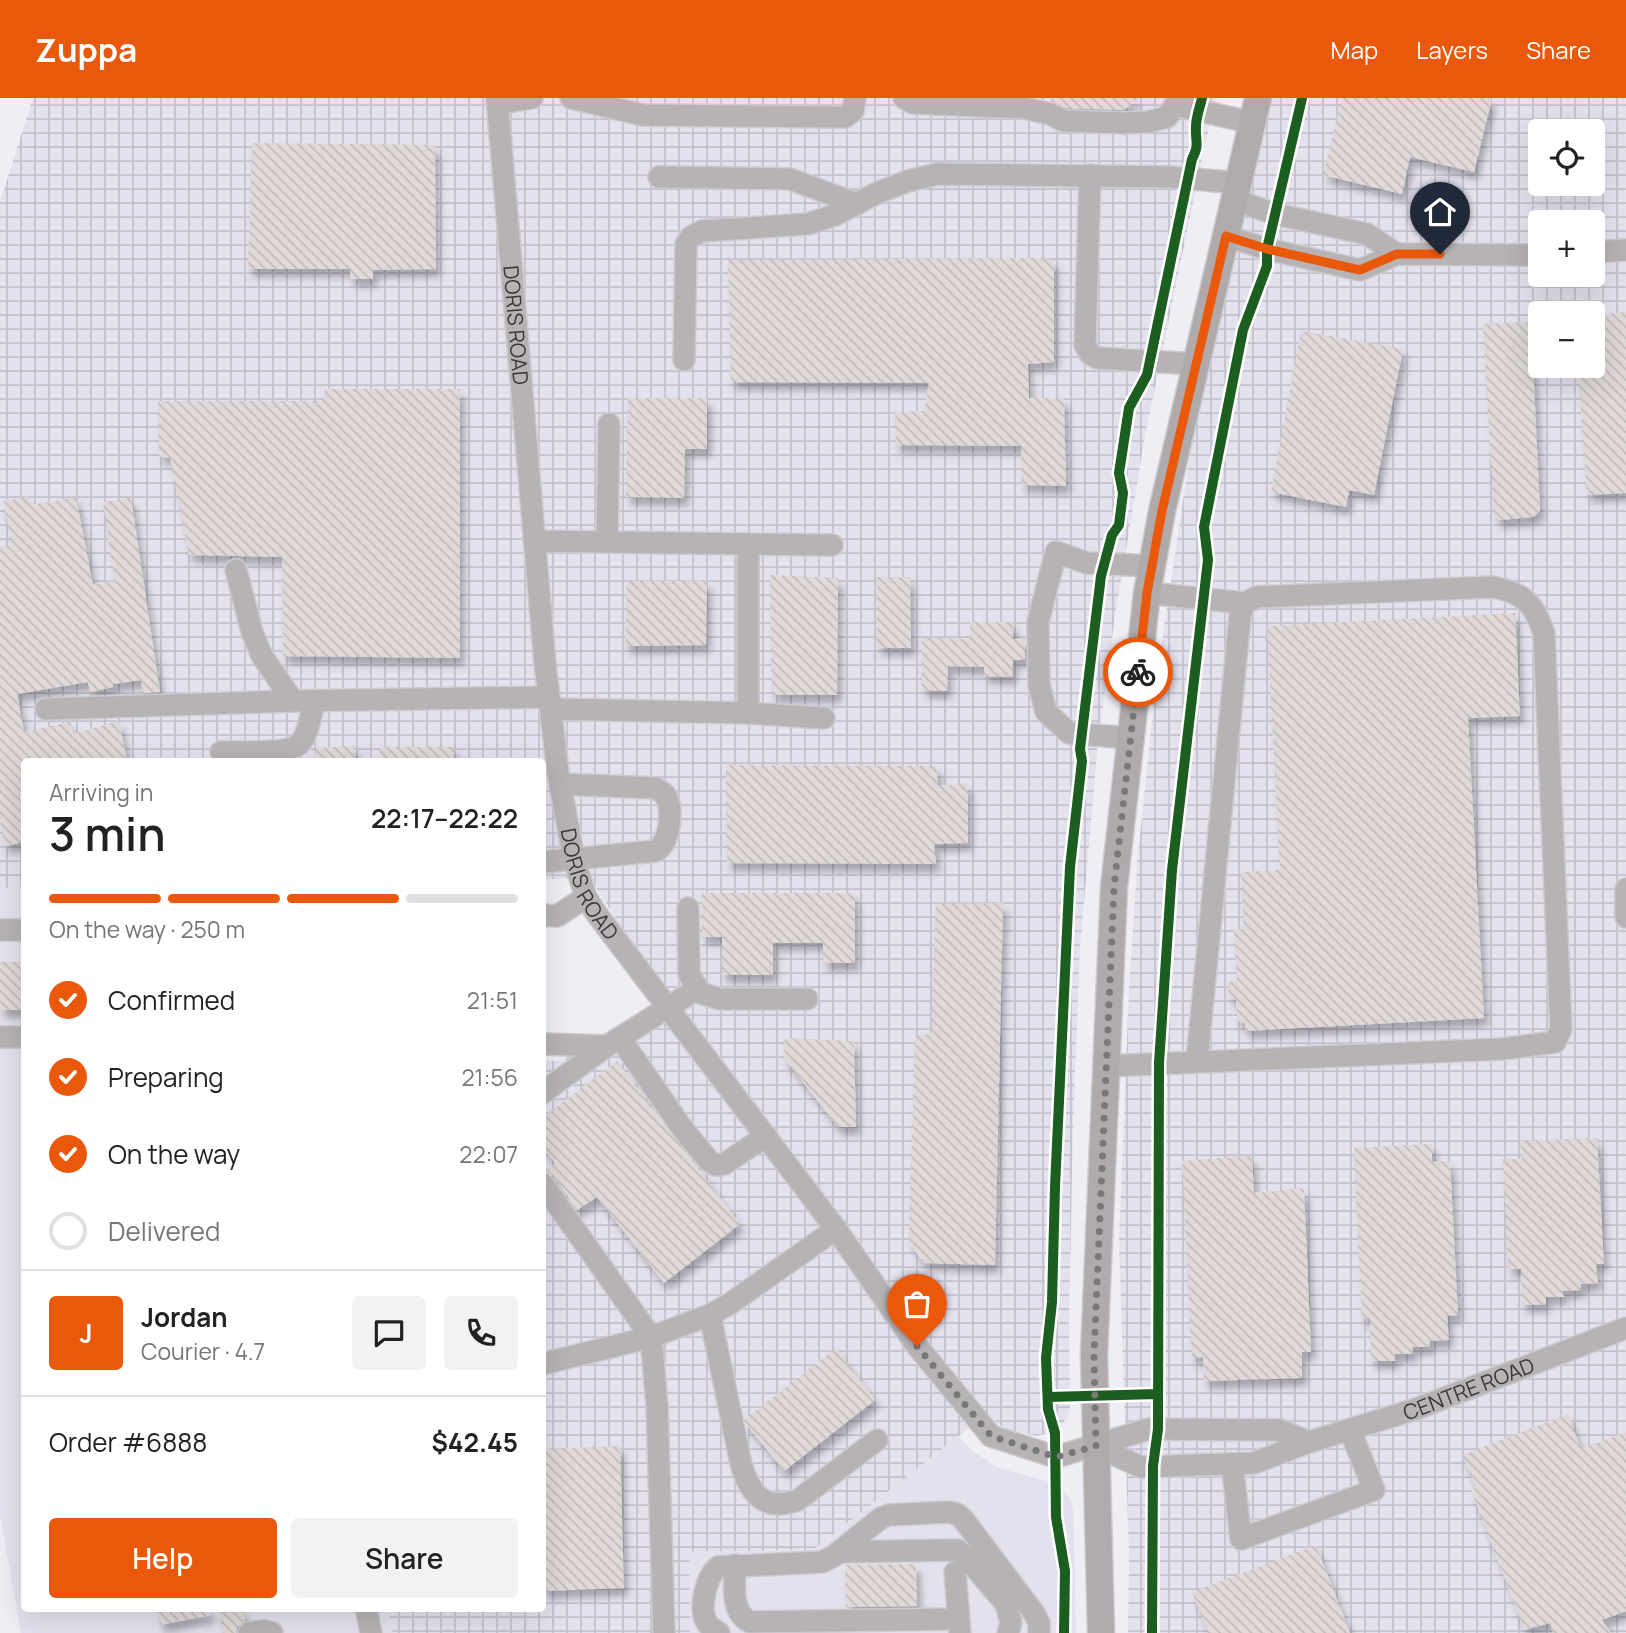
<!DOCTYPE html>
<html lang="en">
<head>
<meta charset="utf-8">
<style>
	:root { --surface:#fff; --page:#f2f2f2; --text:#222; --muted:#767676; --line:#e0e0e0; --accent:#ea580c }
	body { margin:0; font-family:Manrope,sans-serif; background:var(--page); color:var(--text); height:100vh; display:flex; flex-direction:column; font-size:26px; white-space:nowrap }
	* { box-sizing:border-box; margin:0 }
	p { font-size:23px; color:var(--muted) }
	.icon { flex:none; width:38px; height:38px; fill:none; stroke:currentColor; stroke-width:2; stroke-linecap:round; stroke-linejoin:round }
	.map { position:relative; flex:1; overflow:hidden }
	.drawer { position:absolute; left:21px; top:660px; width:525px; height:854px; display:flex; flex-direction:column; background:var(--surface); border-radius:7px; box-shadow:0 7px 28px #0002 }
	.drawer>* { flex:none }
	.fabs { position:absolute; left:1528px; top:21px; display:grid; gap:14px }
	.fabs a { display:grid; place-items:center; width:77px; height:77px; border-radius:7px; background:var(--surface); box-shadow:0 7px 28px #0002; font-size:35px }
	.pin { position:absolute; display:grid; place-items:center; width:60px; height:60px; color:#fff; margin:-72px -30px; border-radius:50% 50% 50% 0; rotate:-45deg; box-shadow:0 0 7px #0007 }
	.pin .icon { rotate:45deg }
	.courier { position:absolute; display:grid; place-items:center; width:70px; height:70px; margin:-35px; border:5px solid #ea580c; border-radius:50%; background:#fff; color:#222; box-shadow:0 2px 9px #0007 }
	.overview em { font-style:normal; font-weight:600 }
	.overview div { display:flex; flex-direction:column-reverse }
	.overview { display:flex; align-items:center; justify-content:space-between; height:119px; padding:0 28px }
	h1 { font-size:46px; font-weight:600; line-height:52px }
	.bar { display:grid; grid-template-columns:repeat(4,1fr); gap:10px 7px; align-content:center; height:84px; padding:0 28px }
	.bar i { height:9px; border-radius:5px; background:var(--line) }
	.bar .on { background:var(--accent) }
	.bar p { grid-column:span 4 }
	.line { display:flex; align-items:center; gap:18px; padding:0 28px; border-top:2px solid var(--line) }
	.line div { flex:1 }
	.round { display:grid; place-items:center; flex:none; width:74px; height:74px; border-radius:7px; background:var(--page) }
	ol { padding:0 28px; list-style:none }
	li { display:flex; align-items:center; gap:21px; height:77px }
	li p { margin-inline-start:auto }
	li .icon { padding:7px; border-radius:50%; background:var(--accent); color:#fff; stroke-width:4 }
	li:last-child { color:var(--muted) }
	li i { width:38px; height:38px; border:4px solid var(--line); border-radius:50% }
	.cta { display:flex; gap:14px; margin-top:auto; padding:14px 28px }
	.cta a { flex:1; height:80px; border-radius:7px; background:var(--accent); color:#fff; font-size:28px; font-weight:600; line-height:80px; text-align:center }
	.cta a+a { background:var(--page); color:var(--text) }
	header { display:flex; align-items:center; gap:42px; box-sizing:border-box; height:98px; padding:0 35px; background:var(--accent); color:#fff }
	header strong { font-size:33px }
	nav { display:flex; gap:38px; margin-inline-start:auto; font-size:24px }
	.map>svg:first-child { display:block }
	.built { fill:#e4e1ee }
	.industrial { fill:url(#industrial-grid); fill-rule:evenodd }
	.building { fill:url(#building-back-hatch); filter:url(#shadow) }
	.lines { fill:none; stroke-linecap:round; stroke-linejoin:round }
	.minor-casing { stroke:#cbcbcf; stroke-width:24 }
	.major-casing { stroke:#cbcbcf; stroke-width:29 }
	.minor { stroke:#b7b2b3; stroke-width:21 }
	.major { stroke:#b0aaab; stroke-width:26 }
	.cycleway-casing { stroke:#fff; stroke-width:15 }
	.cycleway { stroke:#1b5e20; stroke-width:10 }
	.done { stroke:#79787d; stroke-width:7; stroke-dasharray:0 12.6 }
	.route { stroke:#ea580c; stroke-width:9 }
	.labels { text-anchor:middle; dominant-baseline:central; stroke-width:6; stroke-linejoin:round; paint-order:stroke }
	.street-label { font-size:21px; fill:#39393d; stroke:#fff }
</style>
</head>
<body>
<header>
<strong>Zuppa</strong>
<nav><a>Map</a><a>Layers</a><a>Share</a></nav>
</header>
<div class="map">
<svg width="1626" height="1535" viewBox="0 0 1626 1535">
	<defs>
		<pattern id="industrial-grid" width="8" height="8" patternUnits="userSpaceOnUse" patternTransform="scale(1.75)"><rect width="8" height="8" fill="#e4e1ee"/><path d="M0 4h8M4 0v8" fill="none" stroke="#c4c2cd"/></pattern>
		<pattern id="building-back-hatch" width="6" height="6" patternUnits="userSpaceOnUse" patternTransform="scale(1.75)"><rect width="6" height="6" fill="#e0d9d8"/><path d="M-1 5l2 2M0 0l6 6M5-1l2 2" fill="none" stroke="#c1bbba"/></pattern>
		<filter id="shadow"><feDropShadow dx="4.5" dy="8" stdDeviation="3.5" flood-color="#0004"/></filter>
	</defs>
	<rect width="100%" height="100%" fill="#efeef4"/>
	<!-- built -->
	<path class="built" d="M24,789V1510H388L393,1535H21L0,1418V790Z
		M959,1338L970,1351L998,1370L1058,1386L1070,1401L1073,1412L1076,1535H690L689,1454L813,1452Z"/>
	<!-- industrial -->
	<path class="industrial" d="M33,0H1217L1205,46L1145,338L1115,518L1098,644L1080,849L1073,1024L1069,1224L1070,1310L1068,1318L1059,1330L1052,1335L1036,1338L1009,1332L999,1327L987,1316L813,1452L689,1454L690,1535H393L388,1510H542L543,963H561L666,899L590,780L543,781L542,663H24V789L0,790V104Z
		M1271,0H1626V1535H1128L1129,1455L1119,1143L1129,892L1138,756L1157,577L1190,356L1219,216ZM1540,33H1592V86H1540ZM1540,124H1592V177H1540ZM1540,215H1592V268H1540Z"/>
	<!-- building -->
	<path class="building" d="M1051,0H1139L1124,12L1067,10L1051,3Z
		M1342,0H1492L1474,74L1410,59L1402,96L1323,77Z
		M252,45L435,47L436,171L373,172V181H350V171H248Z
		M1044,160L1054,163V264L1028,266L1029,300H1064L1066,388L1022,387L1021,348L896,347L895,314L924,313L929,285L731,284L728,162Z
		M1626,214V395L1587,397L1578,268H1592V217Z
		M1531,224L1540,413L1533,419L1499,422L1494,416L1483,226Z
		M1301,233L1403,251L1374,397L1349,392L1346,409L1271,394Z
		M325,291H460V560L283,558L282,459L189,457L170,360L159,358L158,303H322Z
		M628,300H707V351H685L684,400L626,399Z
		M28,399L30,407L76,399L93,487L115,483L103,404L131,400L160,594L143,595L141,582L113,586V589L90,594L88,584L17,596L24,634L70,624L73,636L119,623L127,663H24V744L5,748L0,722V448L12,447L3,403Z
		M770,477L838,480L837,597H772Z
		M877,479H910L911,550H877Z
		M627,483H707L706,547L625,548Z
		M1515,515L1520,618L1468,620L1484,920L1245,933V925H1238L1236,902L1229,899L1228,884L1237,883L1234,831H1244L1241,774L1280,772L1267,528Z
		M970,524H1013V541H1025V562H1013L1012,579L984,578V569L948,568L947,593L922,592V540L970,541Z
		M354,648L355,663H314L315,650Z
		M380,649H454V663H380Z
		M726,667L937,668L938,688L968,685V745L934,746L936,766L727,765Z
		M702,795H855V865H823V845H773V877H722V839H702Z
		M1003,805L995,1167L923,1165L909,1144L915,937L931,936L936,806Z
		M0,864H24V912H0Z
		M785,940L854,943L856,1029H838L784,960Z
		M617,963L740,1126L664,1185L597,1099L577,1112L553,1077L547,1073L555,1065L542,1049V1020Z
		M1597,1040L1604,1166H1596L1598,1185L1581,1186L1580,1192L1562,1193L1564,1199H1546V1206L1522,1207L1521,1171H1508L1503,1061H1522L1520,1043Z
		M1432,1046V1064L1450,1063L1458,1217L1447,1218L1449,1242L1430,1243L1429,1249H1412L1413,1256H1395V1263H1371L1370,1220L1362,1221L1354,1050Z
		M1252,1058L1254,1095L1304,1090L1311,1254H1302V1280L1204,1283L1203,1259L1192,1260L1182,1063Z
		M836,1250L875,1302L784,1373L746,1326L745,1321Z
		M1568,1316L1581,1351L1626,1334V1513L1602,1522L1611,1535H1553L1550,1525L1524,1532L1471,1392L1476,1390L1462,1357Z
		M620,1348L624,1490L542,1493V1351Z
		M1316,1447L1350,1535H1208L1192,1494Z
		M916,1466L917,1508L846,1509L845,1467Z
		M157,1510H210V1517L160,1527Z
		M218,1510H243L245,1523L237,1529L236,1535H223Z"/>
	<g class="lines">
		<defs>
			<g id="minor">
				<path id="s1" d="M497,0L545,566L558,674L574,761L586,799L596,815L836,1131L917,1248L991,1338L1056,1359L1149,1331L1279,1332L1309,1344"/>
				<path d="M571,0L643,17L845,19L853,13L855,0"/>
				<path d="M904,0L913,5L1024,10L1050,16L1064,23L1124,25L1148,24L1167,19L1175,7L1253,25"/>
				<path d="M498,5L532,0"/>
				<path d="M1090,77L1085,247L1090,256L1097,260L1196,266"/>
				<path d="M659,79L790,81L857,106"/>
				<path d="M1235,102L1275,116L1367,136L1397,156"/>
				<path d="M1226,138L1267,151L1360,172L1397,156L1540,157"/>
				<path d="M1592,154L1626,152"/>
				<path d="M684,262L686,146L691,139L702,133L808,126L835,117L877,95L908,83L938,76L1171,79L1239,85"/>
				<path d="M534,443L748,446V615L551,611"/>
				<path d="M607,444L609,326"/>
				<path d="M748,446L832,447"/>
				<path d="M236,472L252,534L262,558L293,603"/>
				<path d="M1147,495L1245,505"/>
				<path d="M46,611L293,603L549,599"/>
				<path d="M748,615L824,620"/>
				<path d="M1131,640L1069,635L1046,614L1039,587L1038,524L1056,454L1087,465L1153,468"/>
				<path d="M221,654C239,653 287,657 299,646C309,636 311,616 314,603"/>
				<path d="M542,764L656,753C670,744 674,711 665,697C663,694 658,692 655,690L560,686"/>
				<path d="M1626,791V819"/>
				<path d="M688,810L689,876L700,895L720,901H807"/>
				<path d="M542,817L557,818L586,799"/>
				<path d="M0,832H24"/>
				<path d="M0,939H24"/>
				<path d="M620,940L682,1030L709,1063L716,1067L724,1066L766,1038"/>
				<path d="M542,946L607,948"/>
				<path d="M1107,968L1502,951L1555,944L1561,931L1544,536C1535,506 1523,494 1492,489L1257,499L1245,505L1240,518L1197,962"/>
				<path d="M542,995L607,948L697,891"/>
				<path d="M542,1085L651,1239L542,1266"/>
				<path d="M710,1217L741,1366C750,1397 765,1414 798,1402L877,1342"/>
				<path id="s2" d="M1096,1348L1141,1369L1254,1365L1309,1344L1416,1311L1626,1230"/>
				<path d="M1232,1366L1241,1441L1374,1392L1350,1332"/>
				<path d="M839,1454L957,1452L964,1457L1006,1506L1011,1524L1008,1535"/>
				<path d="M735,1467C735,1487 730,1514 750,1524L958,1521"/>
				<path d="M955,1474L960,1535"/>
				<path d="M366,1510L371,1535"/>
				<path d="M249,1535L264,1533L272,1535"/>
				<path d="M664,1535L657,1308L651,1239L710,1217L731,1205L836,1131"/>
				<path d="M719,1535C714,1532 709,1529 706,1523C699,1509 706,1479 718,1469L822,1464L834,1458L881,1420L889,1417L948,1414L957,1416L963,1421L1034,1515L1039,1525V1535"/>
			</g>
			<path id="major" d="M1101,1535L1094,1257L1114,789L1147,495L1162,413L1258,0"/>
		</defs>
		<!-- minor casing -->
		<use href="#minor" class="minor-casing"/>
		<!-- major casing -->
		<use href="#major" class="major-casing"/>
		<!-- minor -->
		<use href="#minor" class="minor"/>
		<!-- major -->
		<use href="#major" class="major"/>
		<defs>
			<path id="cycleway" d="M1048,1299L1158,1296
				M1064,1535L1065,1473L1056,1419L1055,1335L1048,1311L1046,1260L1052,1204L1055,1089L1070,769L1082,663L1080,651L1101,478L1112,437L1119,427L1123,395L1119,375L1129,310L1147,277L1192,61C1200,46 1195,44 1196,28C1196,19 1200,9 1202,0
				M1152,1535L1153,1368L1158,1331L1159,965L1172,772L1208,462L1204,429L1243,232L1267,168V151L1302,0"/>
		</defs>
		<!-- cycleway casing -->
		<use href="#cycleway" class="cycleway-casing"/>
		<!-- cycleway -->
		<use href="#cycleway" class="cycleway"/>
	</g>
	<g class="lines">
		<!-- done -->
		<path class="done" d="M917,1248L991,1338L1056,1359L1096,1348L1094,1257L1114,789L1138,574"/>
		<!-- route -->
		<path class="route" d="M1138,574L1147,495L1162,413L1226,138L1267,151L1360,172L1397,156H1440"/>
	</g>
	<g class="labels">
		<!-- street labels -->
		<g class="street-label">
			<text stroke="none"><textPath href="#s1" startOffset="228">DORIS ROAD</textPath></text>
			<text stroke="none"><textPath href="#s1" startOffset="794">DORIS ROAD</textPath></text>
			<text stroke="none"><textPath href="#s2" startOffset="390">CENTRE ROAD</textPath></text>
		</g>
	</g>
</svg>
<div class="fabs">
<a><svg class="icon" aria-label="locate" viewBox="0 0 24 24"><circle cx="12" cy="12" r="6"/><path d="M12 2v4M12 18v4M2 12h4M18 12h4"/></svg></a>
<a>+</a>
<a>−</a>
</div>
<div class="pin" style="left:917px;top:1248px;background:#ea580c"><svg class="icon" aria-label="bag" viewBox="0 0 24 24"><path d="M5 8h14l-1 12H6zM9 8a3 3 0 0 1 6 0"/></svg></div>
<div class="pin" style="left:1440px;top:156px;background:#1f2937"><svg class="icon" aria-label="home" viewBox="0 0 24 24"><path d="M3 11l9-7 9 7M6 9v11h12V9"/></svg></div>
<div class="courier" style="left:1138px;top:574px"><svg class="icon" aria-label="bike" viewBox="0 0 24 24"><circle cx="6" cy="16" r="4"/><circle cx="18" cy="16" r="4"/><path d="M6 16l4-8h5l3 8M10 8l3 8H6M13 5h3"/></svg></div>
<section class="drawer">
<div class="overview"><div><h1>3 min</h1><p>Arriving in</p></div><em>22:17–22:22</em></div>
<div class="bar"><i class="on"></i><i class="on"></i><i class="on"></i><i></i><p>On the way · 250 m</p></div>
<ol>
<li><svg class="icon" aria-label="check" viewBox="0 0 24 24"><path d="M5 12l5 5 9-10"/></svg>Confirmed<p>21:51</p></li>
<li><svg class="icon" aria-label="check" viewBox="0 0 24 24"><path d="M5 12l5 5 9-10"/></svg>Preparing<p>21:56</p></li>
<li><svg class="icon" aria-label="check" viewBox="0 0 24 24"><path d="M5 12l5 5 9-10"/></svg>On the way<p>22:07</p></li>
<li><i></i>Delivered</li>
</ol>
<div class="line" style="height:126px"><b class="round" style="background:var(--accent);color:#fff">J</b><div><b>Jordan</b><p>Courier · 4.7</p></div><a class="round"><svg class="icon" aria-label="chat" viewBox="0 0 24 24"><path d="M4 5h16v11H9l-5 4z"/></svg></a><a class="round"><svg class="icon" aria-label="phone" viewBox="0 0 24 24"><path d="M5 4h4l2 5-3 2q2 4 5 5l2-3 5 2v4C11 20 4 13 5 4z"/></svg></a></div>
<div class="line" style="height:91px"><div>Order #6888</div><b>$42.45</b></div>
<div class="cta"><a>Help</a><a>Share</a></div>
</section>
</div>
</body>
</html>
